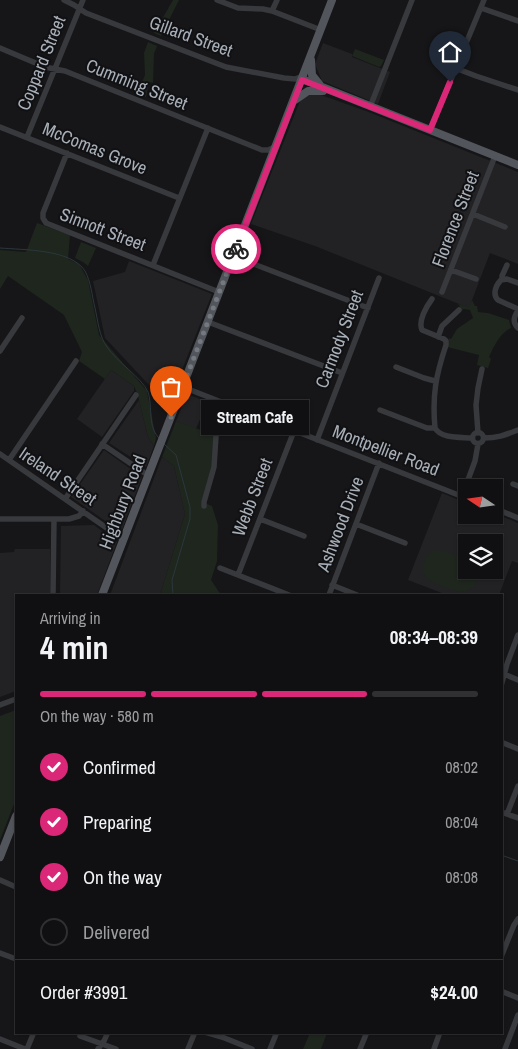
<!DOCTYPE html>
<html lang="en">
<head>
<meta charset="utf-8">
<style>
	:root { --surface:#101012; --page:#19191b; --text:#f1f3f6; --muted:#9c9d9f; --line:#303032; --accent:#db2777 }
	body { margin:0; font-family:"Archivo Narrow",sans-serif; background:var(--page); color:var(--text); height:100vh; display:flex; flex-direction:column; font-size:19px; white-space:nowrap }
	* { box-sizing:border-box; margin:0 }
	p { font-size:16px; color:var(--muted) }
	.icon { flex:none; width:28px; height:28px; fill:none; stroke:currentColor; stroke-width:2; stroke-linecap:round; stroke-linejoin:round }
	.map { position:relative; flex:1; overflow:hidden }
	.side { position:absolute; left:15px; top:594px; width:488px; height:440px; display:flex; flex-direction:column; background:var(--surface); border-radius:0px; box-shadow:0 1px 4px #0004,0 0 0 1px var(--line) }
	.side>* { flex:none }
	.needle { width:32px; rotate:283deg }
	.tools { position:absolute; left:458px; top:479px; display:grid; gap:10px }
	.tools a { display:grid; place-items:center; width:45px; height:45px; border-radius:0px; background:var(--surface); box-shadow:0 1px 4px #0004,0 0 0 1px var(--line); font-size:25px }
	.pin { position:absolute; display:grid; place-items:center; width:42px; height:42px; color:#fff; margin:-51px -21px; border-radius:50% 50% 50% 0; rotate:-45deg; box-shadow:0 0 5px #0007 }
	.pin .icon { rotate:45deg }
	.courier { position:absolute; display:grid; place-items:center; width:50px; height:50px; margin:-25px; border:4px solid #db2777; border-radius:50%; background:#fff; color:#222; box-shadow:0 1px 6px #0007 }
	.bubble { position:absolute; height:35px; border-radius:0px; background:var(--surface); box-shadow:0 1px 4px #0004,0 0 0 1px var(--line); font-size:16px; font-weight:700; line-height:35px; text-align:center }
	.head em { font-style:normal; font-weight:700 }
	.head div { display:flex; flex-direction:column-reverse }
	.head { display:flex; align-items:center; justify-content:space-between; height:85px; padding:0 25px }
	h1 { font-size:32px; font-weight:700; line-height:38px }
	.bar { display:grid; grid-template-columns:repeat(4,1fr); gap:8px 5px; align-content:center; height:60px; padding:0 25px }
	.bar i { height:6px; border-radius:4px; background:var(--line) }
	.bar .selected { background:var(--accent) }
	.bar p { grid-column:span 4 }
	.line { display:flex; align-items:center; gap:12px; padding:0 25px; border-top:1px solid var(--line) }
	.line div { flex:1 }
	ol { padding:0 25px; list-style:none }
	li { display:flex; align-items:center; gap:15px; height:55px }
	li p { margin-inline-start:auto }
	li .icon { padding:5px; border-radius:50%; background:var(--accent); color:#fff; stroke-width:4 }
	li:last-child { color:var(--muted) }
	li i { width:28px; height:28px; border:2px solid var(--line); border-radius:50% }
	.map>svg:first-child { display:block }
	.built { fill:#222225; fill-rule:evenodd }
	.green { fill:#1e261e }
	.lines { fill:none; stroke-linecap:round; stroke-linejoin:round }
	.stream { stroke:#2b373c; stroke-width:1 }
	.minor { stroke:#37393d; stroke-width:5.5 }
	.major { stroke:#52565c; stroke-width:8 }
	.done { stroke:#747980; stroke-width:5; stroke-dasharray:0 9 }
	.route { stroke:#db2777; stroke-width:6 }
	.labels { text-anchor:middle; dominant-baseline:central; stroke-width:4; stroke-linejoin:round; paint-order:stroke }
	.street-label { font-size:18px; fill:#a7afb8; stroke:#111113 }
</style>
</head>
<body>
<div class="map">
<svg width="518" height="1049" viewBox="0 0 518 1049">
	<rect width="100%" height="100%" fill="#161618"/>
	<!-- built -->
	<path class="built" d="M323,43L352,54V57L390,72L378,104L322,81L315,64Z
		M314,93L321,95L366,111L518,172V264L490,253L469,308L315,246L251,224L300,101L304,97Z
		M129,261L212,294L167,408L164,401L161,400L160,397L154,399L150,386L105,338L93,281L125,272Z
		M111,370L134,386V391L102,437L77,419Z
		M187,394L207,402L196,429L176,421Z
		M139,400L148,437L154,446L146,467L109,443Z
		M104,450L142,477L121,532L71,497Z
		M162,457L174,466L185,514L160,595H110Z
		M442,493L466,503V515H494V513L518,523V563L512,561L499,595H447L408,580ZM466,542H494V570H466Z
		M94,525L117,542L97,595H60L61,526Z
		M15,549H50V595H16V691L0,697V553L14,552Z"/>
	<!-- green -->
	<path class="green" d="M173,0H179L161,36L154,33Z
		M148,42L157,46L154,54L153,83L149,82L146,97L137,94L145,75L144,53Z
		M355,49L384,60L381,66L379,67L352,56Z
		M37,223L70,235L68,259L79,264L88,280L99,335L147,391L156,438L154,446L148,437L138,396L134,386L111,370L105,379L79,361L82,352L64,315L8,276L0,289V250L26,252Z
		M81,242L96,248L88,266L83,262L75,258Z
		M472,300L475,306H477L478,312L488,313L509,320L511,328C500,333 494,346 489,357L491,359L488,368L477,365L479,355L447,347L449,338L451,339L457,329L473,318L470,310L464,309L462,310L458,304L469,307Z
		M176,421L214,435V464L202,502L212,506L218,525L217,561L211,580L221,595H160L185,514L174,466L162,457Z
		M436,550L446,552L466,560V570H475C481,581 473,591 461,592C455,591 449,588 442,586C430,581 418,576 425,560C428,554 430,552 436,550Z
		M16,710V799L0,840V716Z
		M310,1033H327L321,1049H303Z"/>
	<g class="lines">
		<!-- stream -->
		<path class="stream" d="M0,248C24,250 71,249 85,271C91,282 92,296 95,308C98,321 99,336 107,347C116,361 142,378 148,392C153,407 147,428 160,439
			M164,444L176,455L190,507V519L172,580L173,595
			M501,855L518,861"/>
		<!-- minor -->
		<path class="minor" d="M64,0L74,5L86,13L226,67L284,78L295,79L303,76
			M217,0L238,8L263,9L272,11L321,30
			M481,8L518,21
			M272,11L277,0
			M0,48L45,67L65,71L262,150H268L275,147
			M455,68L476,76L518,90
			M370,107L412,0
			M0,127L179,198
			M430,130L484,0
			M27,137L83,0
			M67,153L43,213V218L46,223L219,292
			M473,214L505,227
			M233,256L368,308
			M153,265L208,128
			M451,270L476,279
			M502,279V276L507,265
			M518,283L507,279L501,280C496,285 492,294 498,300L518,309
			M442,292L495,156
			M432,299C426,307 418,321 422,330L444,339L446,341V345C436,375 432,395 435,428C441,439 461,437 472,438
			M518,310C514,317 512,322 518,328
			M208,322L342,373
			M438,337L442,326L459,310
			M0,351L22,318
			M396,367L424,378L435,381
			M183,387L466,498
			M380,410L427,428H435
			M472.5 438a5.5 5.5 0 1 1 11 0a5.5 5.5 0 1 1-11 0Z
			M478,433L476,405L478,388L482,369
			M484,438C498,438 505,435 518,430
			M317,440L379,278
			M102,444L149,476
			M0,454L124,540
			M9,460L76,361
			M513,484L518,486
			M462,496L475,461L478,444
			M65,499L136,395
			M204,506V502L214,467L216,436L228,405
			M494,508L518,518
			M0,519H69L79,516L83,511
			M260,519L304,536
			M356,524L405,543
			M220,568L289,595
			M238,575L294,431
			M332,585L357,595
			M53,595L54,519
			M329,595L379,463
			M504,674L518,680
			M501,686L507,664L518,635
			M0,705L16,699
			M501,742L518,749
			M501,812L518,818
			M507,814L518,786
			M0,880L16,887
			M0,953L16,959
			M501,957L514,925L518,919
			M501,991L518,998
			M205,1032L222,1037L252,1049
			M80,1036L116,1049
			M0,1039L25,1049
			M27,1049L34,1032
			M98,1049L104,1041L108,1032
			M188,1049L195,1032
			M270,1049L277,1032
			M360,1049L367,1032
			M434,1049L440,1032
			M505,1049L518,1015"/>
		<!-- major -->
		<path class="major" d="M311,60L312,75L320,85
			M302,79L518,165
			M295,100L308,91H323
			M102,595L332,0
			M0,857L16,816"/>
	</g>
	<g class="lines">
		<!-- done -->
		<path class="done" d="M171,417L236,249"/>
		<!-- route -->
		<path class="route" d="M236,249L302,80L430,130L450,82"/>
	</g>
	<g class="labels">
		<!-- street labels -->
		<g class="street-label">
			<text transform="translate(191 36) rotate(20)">Gillard Street</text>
			<text transform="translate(41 63) rotate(-68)">Coppard Street</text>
			<text transform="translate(137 84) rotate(22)">Cumming Street</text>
			<text transform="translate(95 148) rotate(22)">McComas Grove</text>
			<text transform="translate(455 219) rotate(-69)">Florence Street</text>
			<text transform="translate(103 229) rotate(21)">Sinnott Street</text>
			<text transform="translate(339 339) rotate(-69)">Carmody Street</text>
			<text transform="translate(386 450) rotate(21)">Montpellier Road</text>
			<text transform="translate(58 476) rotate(34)">Ireland Street</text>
			<text transform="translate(252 497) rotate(-69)">Webb Street</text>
			<text transform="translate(122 502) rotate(-69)">Highbury Road</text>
			<text transform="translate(340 524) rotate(-69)">Ashwood Drive</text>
		</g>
	</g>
</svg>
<div class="tools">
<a><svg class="needle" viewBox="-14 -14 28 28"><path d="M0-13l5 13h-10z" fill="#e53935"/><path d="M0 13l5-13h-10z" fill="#9c9d9f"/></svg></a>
<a><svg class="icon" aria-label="layers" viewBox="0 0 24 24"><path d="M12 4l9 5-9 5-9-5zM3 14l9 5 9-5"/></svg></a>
</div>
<div class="pin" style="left:171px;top:417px;background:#ea580c"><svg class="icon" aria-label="bag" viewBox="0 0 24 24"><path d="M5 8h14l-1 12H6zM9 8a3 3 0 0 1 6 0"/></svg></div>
<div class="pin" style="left:450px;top:82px;background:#1f2937"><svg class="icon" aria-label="home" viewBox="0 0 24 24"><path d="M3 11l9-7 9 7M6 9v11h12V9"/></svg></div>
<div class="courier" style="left:236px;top:249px"><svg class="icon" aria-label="bike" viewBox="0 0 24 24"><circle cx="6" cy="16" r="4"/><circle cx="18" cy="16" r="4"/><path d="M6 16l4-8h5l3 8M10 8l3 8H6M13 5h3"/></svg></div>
<div class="bubble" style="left:201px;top:400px;width:108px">Stream Cafe</div>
<section class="side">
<div class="head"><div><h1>4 min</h1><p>Arriving in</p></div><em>08:34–08:39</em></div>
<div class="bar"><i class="selected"></i><i class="selected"></i><i class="selected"></i><i></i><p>On the way · 580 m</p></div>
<ol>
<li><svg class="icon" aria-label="check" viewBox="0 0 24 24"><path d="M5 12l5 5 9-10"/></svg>Confirmed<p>08:02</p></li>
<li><svg class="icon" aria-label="check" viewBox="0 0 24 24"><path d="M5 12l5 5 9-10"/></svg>Preparing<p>08:04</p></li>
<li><svg class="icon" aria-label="check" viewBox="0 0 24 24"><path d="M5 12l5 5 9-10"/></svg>On the way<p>08:08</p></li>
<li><i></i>Delivered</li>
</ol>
<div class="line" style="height:65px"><div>Order #3991</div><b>$24.00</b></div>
</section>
</div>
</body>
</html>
